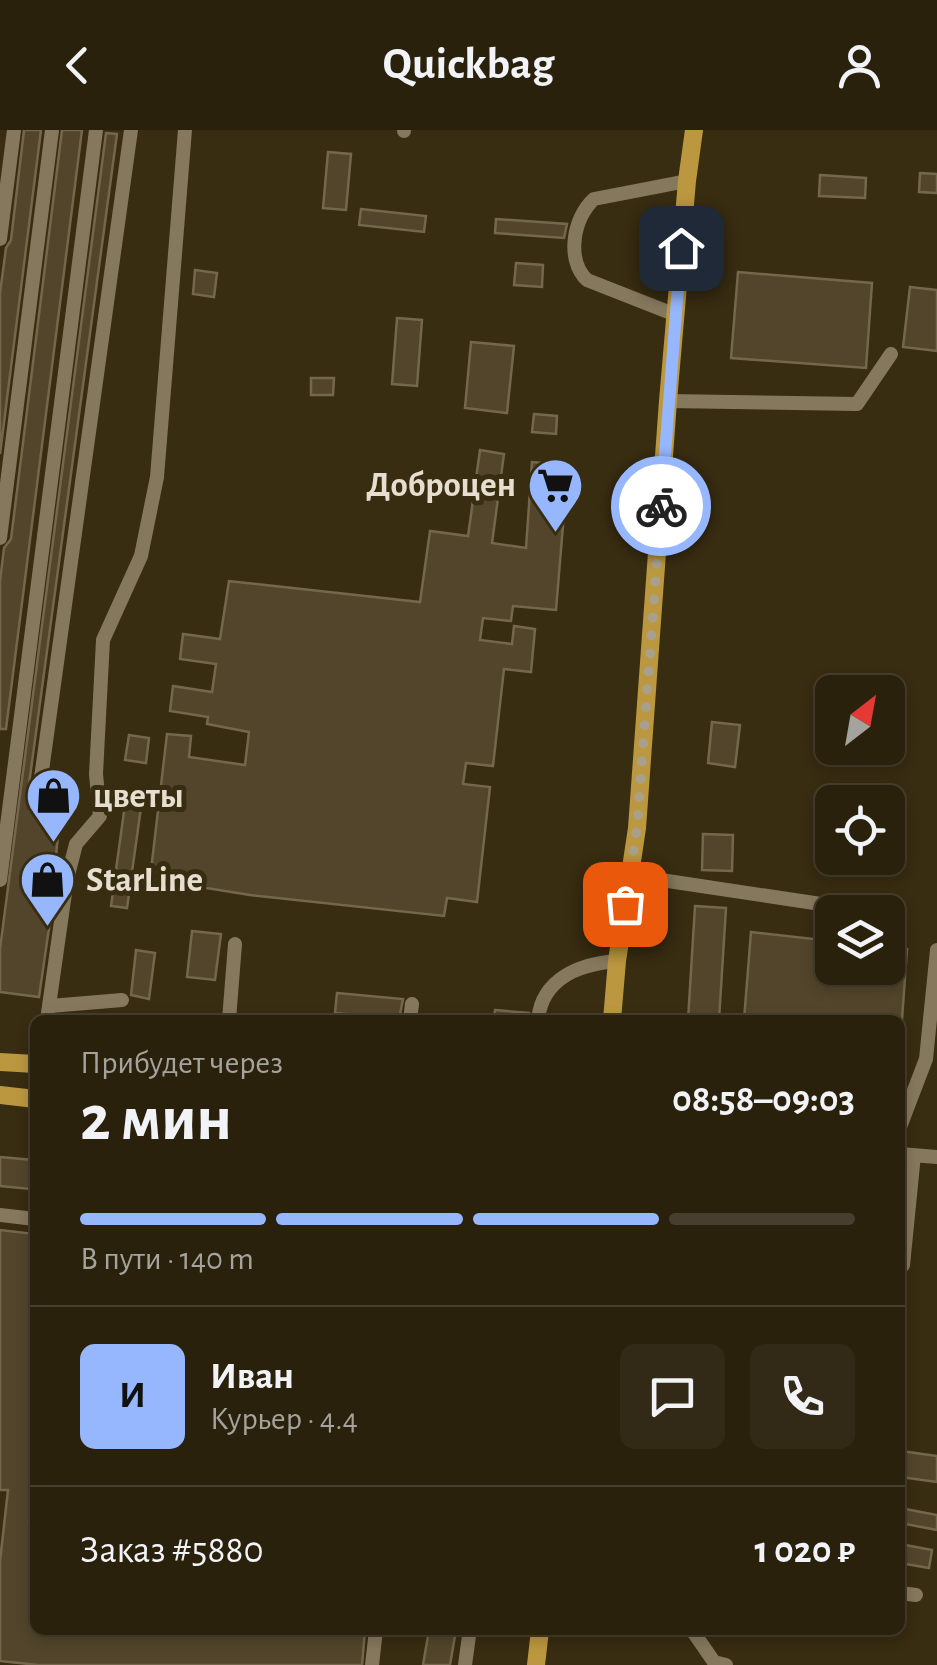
<!DOCTYPE html>
<html lang="ru">
<head>
<meta charset="utf-8">
<style>
	:root { --surface:#2a210d; --page:#322916; --text:#f1f3f6; --muted:#a5a39d; --line:#463e2e; --accent:#96b6fd }
	body { margin:0; font-family:"Alegreya Sans",sans-serif; background:var(--page); color:var(--text); height:100vh; display:flex; flex-direction:column; font-size:38px; white-space:nowrap }
	* { box-sizing:border-box; margin:0 }
	p { font-size:32px; color:var(--muted) }
	.icon { flex:none; width:55px; height:55px; fill:none; stroke:currentColor; stroke-width:2; stroke-linecap:round; stroke-linejoin:round }
	.map { position:relative; flex:1; overflow:hidden }
	.sheet { position:absolute; left:30px; top:885px; width:875px; height:620px; display:flex; flex-direction:column; background:var(--surface); border-radius:15px; box-shadow:0 5px 15px #0003,0 0 0 2px var(--line) }
	.sheet>* { flex:none }
	.needle { width:65px; rotate:31deg }
	.controls { position:absolute; left:815px; top:545px; display:grid; gap:20px }
	.controls a { display:grid; place-items:center; width:90px; height:90px; border-radius:15px; background:var(--surface); box-shadow:0 5px 15px #0003,0 0 0 2px var(--line); font-size:50px }
	.pin { position:absolute; display:grid; place-items:center; width:85px; height:85px; color:#fff; margin:-42px; border-radius:20px; box-shadow:0 5px 15px #0006 }
	.courier { position:absolute; display:grid; place-items:center; width:100px; height:100px; margin:-50px; border:8px solid #96b6fd; border-radius:50%; background:#fff; color:#222; box-shadow:0 2px 12px #0007 }
	.head em { font-style:normal; font-weight:600 }
	.head div { display:flex; flex-direction:column-reverse }
	.head { display:flex; align-items:center; justify-content:space-between; height:170px; padding:0 50px }
	h1 { font-size:65px; font-weight:600; line-height:75px }
	.bar { display:grid; grid-template-columns:repeat(4,1fr); gap:15px 10px; align-content:center; height:120px; padding:0 50px }
	.bar i { height:12px; border-radius:8px; background:var(--line) }
	.bar .current { background:var(--accent) }
	.bar p { grid-column:span 4 }
	.line { display:flex; align-items:center; gap:25px; padding:0 50px; border-top:2px solid var(--line) }
	.line div { flex:1 }
	.round { display:grid; place-items:center; flex:none; width:105px; height:105px; border-radius:15px; background:var(--page) }
	header { display:flex; justify-content:space-between; align-items:center; height:130px; padding:0 50px; background:var(--surface); font-size:45px; font-weight:600 }
	.map>svg:first-child { display:block }
	.building { fill:#52452b; stroke:#75674b; stroke-width:2.5 }
	.lines { fill:none; stroke-linecap:round; stroke-linejoin:round }
	.minor { stroke:#86785c; stroke-width:14 }
	.major { stroke:#bb973f; stroke-width:18 }
	.done { stroke:#a9a08c; stroke-width:10; stroke-dasharray:0 18 }
	.route { stroke:#96b6fd; stroke-width:12 }
	.labels { text-anchor:middle; dominant-baseline:central; stroke-width:10; stroke-linejoin:round; paint-order:stroke }
	.poi-label { font-size:35px; font-weight:bold; fill:#e6decf; stroke:#382c11; text-anchor:start }
</style>
</head>
<body>
<header><svg class="icon" aria-label="back" viewBox="0 0 24 24"><path d="M15 5l-7 7 7 7"/></svg>Quickbag<svg class="icon" aria-label="person" viewBox="0 0 24 24"><circle cx="12" cy="8" r="4"/><path d="M4 21q1-7 8-7t8 7"/></svg></header>
<div class="map">
<svg width="937" height="1535" viewBox="0 0 937 1535">
	<rect width="100%" height="100%" fill="#382c11"/>
	<!-- building -->
	<path class="building" d="M24,0H41L0,324V163L6,118L11,110Z
		M62,0H82L6,599H0V451L4,418L11,409Z
		M106,3L117,4L29,654L33,666L62,670L54,743H57L39,867L0,862V819Z
		M328,22L351,24L346,80L323,78Z
		M920,43L937,44V63L919,62Z
		M820,45L866,48L865,68L819,66Z
		M361,79L426,86L424,102L359,95Z
		M496,89L567,94L564,108L495,103Z
		M516,133L543,135L542,157L514,155Z
		M195,140L217,143L214,167L193,164Z
		M738,142L872,153L866,238L731,228Z
		M910,157L937,160V221L903,217Z
		M397,188L422,190L417,256L392,254Z
		M471,212L514,216L507,283L465,278Z
		M311,248H334L333,265H311Z
		M534,284L557,286L556,304L532,302Z
		M480,320L504,324L492,413L526,418L532,332L568,335L556,480L513,476L511,491L483,488L480,510L512,514L514,496L535,499L531,542L504,539L493,636L466,633L463,654L490,657L477,772L447,768L444,786L250,765L150,749L167,604L191,606L189,627L245,635L249,602L207,594L208,587L170,581L173,556L212,562L216,534L180,529L183,504L220,509L229,451L420,472L430,401L468,406Z
		M712,592L740,595L735,637L708,633Z
		M129,605L149,608L146,633L125,630Z
		M127,660L143,663L127,778L111,776Z
		M703,704L733,705L732,741L702,740Z
		M695,776L726,778L719,890H688Z
		M192,801L221,804L215,850L187,847Z
		M751,802L832,811V838H888V817L907,819L902,890H744Z
		M136,820L155,823L149,869L131,865Z
		M337,863L403,869L399,889L335,883Z
		M495,880L529,883L528,890H494Z
		M0,1027L33,1030L30,1059L0,1056Z
		M0,1100L35,1104V1338L29,1392H35V1500H365L362,1535H38L0,1531V1431L8,1360H0Z
		M901,1321L937,1326V1352L900,1347Z
		M900,1378L937,1385V1400L900,1393Z
		M900,1414L932,1420L929,1438L900,1433Z
		M429,1500H456L450,1535H423Z"/>
	<g class="lines">
		<!-- minor -->
		<path class="minor" d="M404,1V0
			M0,109L14,0
			M676,185L587,150C566,130 573,88 594,69L687,51
			M668,271L857,274L891,224
			M0,408L52,0
			M40,655L131,0
			M628,745L854,779
			M0,750L96,0
			M50,876L122,870
			M47,890L67,749L76,714L100,686L96,644L103,510L141,426L157,347L185,0
			M229,890L235,814
			M410,890L412,874
			M538,890C542,848 580,834 617,831
			M900,997L926,929L937,820
			M900,1024L937,1027
			M0,1085L35,1089
			M900,1134L903,1135L914,1025
			M900,1463L916,1465
			M692,1500L714,1532L726,1535
			M372,1535L376,1500
			M465,1535L469,1506"/>
		<!-- major -->
		<path class="major" d="M612,890L617,831L637,698L668,271L687,51L694,0
			M0,932L35,934
			M0,965L35,969
			M536,1535L540,1500"/>
	</g>
	<g class="lines">
		<!-- done -->
		<path class="done" d="M625,774L637,698L661,376"/>
		<!-- route -->
		<path class="route" d="M661,376L681,118"/>
	</g>
	<!-- icons -->
	<defs>
		<symbol id="supermarket-pin" viewBox="-11 -11 22 30"><path d="M0 17L-7.5 6A9.5 9.5 0 1 1 7.5 6Z" fill="#96b6fd" stroke="#382c11"/><path d="M-6-5.5h2.5l.6 2H6L4.5 2H-2.5L-4.4-4H-6ZM-1.5 3.2a1.3 1.3 0 1 0 .1 0ZM3 3.2a1.3 1.3 0 1 0 .1 0Z" fill="#111"/></symbol>
		<symbol id="shop-pin" viewBox="-11 -11 22 30"><path d="M0 17L-7.5 6A9.5 9.5 0 1 1 7.5 6Z" fill="#96b6fd" stroke="#382c11"/><path d="M-5-2.5h2.3a2.7 3.5 0 0 1 5.4 0H5L5.5 6h-11ZM-1.5-2.5h3a1.5 2.3 0 0 0-3 0Z" fill="#111"/></symbol>
	</defs>
	<g fill-rule="evenodd">
		<use href="#supermarket-pin" x="524" y="324" width="63" height="86"/>
		<use href="#shop-pin" x="22" y="634" width="63" height="86"/>
		<use href="#shop-pin" x="16" y="718" width="63" height="86"/>
	</g>
	<g class="labels">
		<!-- poi labels -->
		<g class="poi-label">
			<text x="516" y="355" text-anchor="end">Доброцен</text>
			<text x="93" y="666">цветы</text>
			<text x="86" y="750">StarLine</text>
		</g>
	</g>
</svg>
<div class="controls">
<a><svg class="needle" viewBox="-14 -14 28 28"><path d="M0-13l5 13h-10z" fill="#e53935"/><path d="M0 13l5-13h-10z" fill="#a5a39d"/></svg></a>
<a><svg class="icon" aria-label="locate" viewBox="0 0 24 24"><circle cx="12" cy="12" r="6"/><path d="M12 2v4M12 18v4M2 12h4M18 12h4"/></svg></a>
<a><svg class="icon" aria-label="layers" viewBox="0 0 24 24"><path d="M12 4l9 5-9 5-9-5zM3 14l9 5 9-5"/></svg></a>
</div>
<div class="pin" style="left:625px;top:774px;background:#ea580c"><svg class="icon" aria-label="bag" viewBox="0 0 24 24"><path d="M5 8h14l-1 12H6zM9 8a3 3 0 0 1 6 0"/></svg></div>
<div class="pin" style="left:681px;top:118px;background:#1f2937"><svg class="icon" aria-label="home" viewBox="0 0 24 24"><path d="M3 11l9-7 9 7M6 9v11h12V9"/></svg></div>
<div class="courier" style="left:661px;top:376px"><svg class="icon" aria-label="bike" viewBox="0 0 24 24"><circle cx="6" cy="16" r="4"/><circle cx="18" cy="16" r="4"/><path d="M6 16l4-8h5l3 8M10 8l3 8H6M13 5h3"/></svg></div>
<section class="sheet">
<div class="head"><div><h1>2 мин</h1><p>Прибудет через</p></div><em>08:58–09:03</em></div>
<div class="bar"><i class="current"></i><i class="current"></i><i class="current"></i><i></i><p>В пути · 140 m</p></div>
<div class="line" style="height:180px"><b class="round" style="background:var(--accent);color:#111">И</b><div><b>Иван</b><p>Курьер · 4.4</p></div><a class="round"><svg class="icon" aria-label="chat" viewBox="0 0 24 24"><path d="M4 5h16v11H9l-5 4z"/></svg></a><a class="round"><svg class="icon" aria-label="phone" viewBox="0 0 24 24"><path d="M5 4h4l2 5-3 2q2 4 5 5l2-3 5 2v4C11 20 4 13 5 4z"/></svg></a></div>
<div class="line" style="height:130px"><div>Заказ #5880</div><b>1 020 ₽</b></div>
</section>
</div>
</body>
</html>
